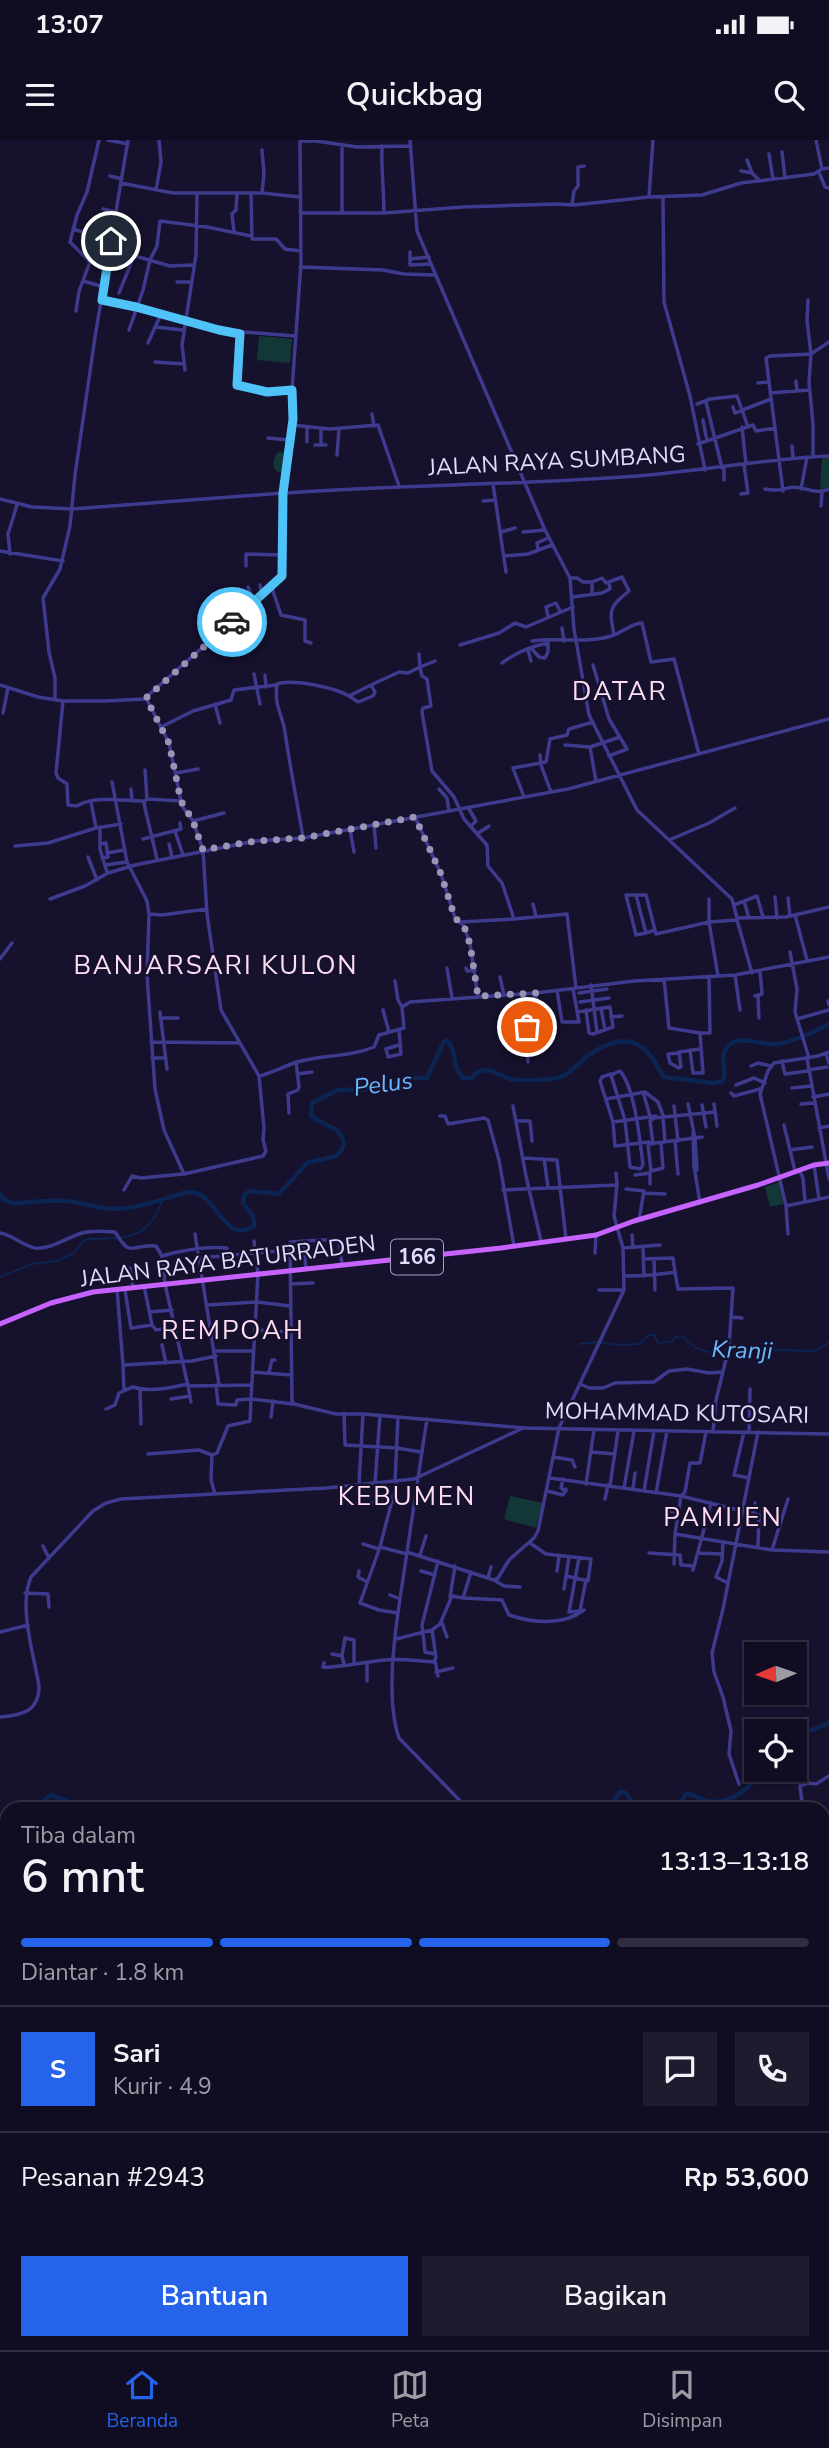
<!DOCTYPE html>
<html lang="id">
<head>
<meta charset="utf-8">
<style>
	:root { --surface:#100d22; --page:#1e1b2f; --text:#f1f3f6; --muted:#9c9ca5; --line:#302d40; --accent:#2563eb }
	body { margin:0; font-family:"Nunito Sans",sans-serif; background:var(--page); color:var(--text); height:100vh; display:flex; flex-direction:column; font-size:26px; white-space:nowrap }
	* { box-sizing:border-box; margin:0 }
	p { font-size:23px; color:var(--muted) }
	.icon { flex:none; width:38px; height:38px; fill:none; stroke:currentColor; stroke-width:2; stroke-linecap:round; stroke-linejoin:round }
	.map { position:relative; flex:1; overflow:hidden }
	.details { position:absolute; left:0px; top:1662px; width:830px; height:548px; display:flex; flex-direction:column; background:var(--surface); border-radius:21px 21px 0 0; box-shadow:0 2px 5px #0004,0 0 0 2px var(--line) }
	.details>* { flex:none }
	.needle { width:46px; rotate:268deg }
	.controls { position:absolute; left:744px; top:1502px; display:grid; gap:14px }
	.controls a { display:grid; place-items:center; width:63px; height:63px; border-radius:0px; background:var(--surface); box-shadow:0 2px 5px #0004,0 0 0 2px var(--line); font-size:35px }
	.pin { position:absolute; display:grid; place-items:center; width:60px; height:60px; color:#fff; margin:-30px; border:4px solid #fff; border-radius:50%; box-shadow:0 2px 7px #0007 }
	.courier { position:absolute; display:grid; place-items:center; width:70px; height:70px; margin:-35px; border:5px solid #4fc3f7; border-radius:50%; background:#fff; color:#222; box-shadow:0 2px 9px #0007 }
	.overview em { font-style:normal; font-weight:600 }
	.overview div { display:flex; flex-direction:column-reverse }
	.overview { display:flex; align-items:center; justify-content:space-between; height:119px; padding:0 21px }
	h1 { font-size:46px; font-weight:600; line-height:52px }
	.bar { display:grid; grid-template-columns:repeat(4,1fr); gap:10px 7px; align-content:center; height:84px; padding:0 21px }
	.bar i { height:9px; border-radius:5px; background:var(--line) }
	.bar .selected { background:var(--accent) }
	.bar p { grid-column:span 4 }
	.line { display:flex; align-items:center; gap:18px; padding:0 21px; border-top:2px solid var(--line) }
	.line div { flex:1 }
	.round { display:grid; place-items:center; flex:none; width:74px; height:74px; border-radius:0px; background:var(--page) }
	.button { display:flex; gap:14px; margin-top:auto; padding:14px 21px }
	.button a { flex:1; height:80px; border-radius:0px; background:var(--accent); color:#fff; font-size:28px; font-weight:600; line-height:80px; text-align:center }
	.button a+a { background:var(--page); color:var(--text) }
	.status { display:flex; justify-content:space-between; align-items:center; height:49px; padding:0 35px; background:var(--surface); direction:ltr }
	.status svg { height:19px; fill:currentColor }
	header { display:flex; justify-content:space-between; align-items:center; height:91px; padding:0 21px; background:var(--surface); font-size:32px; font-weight:600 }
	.menu { display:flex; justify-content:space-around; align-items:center; height:98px; border-top:2px solid var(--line); background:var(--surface); font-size:19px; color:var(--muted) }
	.menu a { display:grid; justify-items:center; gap:4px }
	.menu .selected { color:var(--accent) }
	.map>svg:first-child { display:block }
	.green { fill:#133736 }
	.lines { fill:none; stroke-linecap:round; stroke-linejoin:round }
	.stream { stroke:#0b2451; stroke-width:2 }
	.river { stroke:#0b2451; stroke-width:4.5 }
	.minor { stroke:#3e3a8d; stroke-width:3.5 }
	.major { stroke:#c663ff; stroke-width:5 }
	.done { stroke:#9995b6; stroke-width:7; stroke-dasharray:0 12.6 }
	.route { stroke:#4fc3f7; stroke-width:9 }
	.labels { text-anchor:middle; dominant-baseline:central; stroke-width:5; stroke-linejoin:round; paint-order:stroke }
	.shield { fill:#16112d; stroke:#a39fc0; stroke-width:2 }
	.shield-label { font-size:21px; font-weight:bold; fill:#e0dcff }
	.street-label { font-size:23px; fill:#e0dcff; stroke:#16112d }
	.water-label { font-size:24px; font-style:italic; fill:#6ab9ff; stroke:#16112d }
	.quarter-label { font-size:26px; letter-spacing:2px; fill:#ffdef3; stroke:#16112d }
</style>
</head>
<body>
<div class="status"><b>13:07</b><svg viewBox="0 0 49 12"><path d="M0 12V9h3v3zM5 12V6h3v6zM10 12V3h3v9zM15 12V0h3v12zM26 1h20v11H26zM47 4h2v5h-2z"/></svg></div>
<header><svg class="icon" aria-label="menu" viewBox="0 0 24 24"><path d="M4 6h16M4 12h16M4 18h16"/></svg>Quickbag<svg class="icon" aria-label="search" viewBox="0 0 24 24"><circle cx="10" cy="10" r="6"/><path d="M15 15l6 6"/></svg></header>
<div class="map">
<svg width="829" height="2210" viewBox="0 0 829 2210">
	<rect width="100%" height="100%" fill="#16112d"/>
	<!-- green -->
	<path class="green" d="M259,196L292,199L290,223L257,220Z
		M278,312L286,313L283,333L276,331C272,324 273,319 278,312Z
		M822,317H829V348L820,349Z
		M779,1042L783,1064L770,1067L765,1047Z
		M510,1356L543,1363L536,1388L504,1379Z"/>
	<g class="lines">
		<!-- stream -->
		<path class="stream" d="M0,1137L32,1124L57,1121L74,1113L82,1102L88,1099C124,1098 149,1101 162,1060
			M580,1204L597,1202L619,1205L639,1204L649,1195H654L658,1203L673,1201L675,1197L683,1196C692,1208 712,1218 726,1209L815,1211L829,1202"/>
		<!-- river -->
		<path class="river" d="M0,1054C4,1061 10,1064 18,1063C35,1062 50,1060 67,1061C83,1063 100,1069 115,1069C139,1068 162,1059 184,1053C217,1044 220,1107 254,1086C255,1075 249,1071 243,1063L244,1055L250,1051L279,1054L307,1023L336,1016L341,1011L344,1004L342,997L336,990L311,976L312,963L338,950L382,949L406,938H427L443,903L447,900C458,912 451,926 463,938H472C484,919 504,941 516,940C528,940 549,941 560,937C571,934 577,924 586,917C609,901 633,891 652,918C657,924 659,931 664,937L714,943L723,941C728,931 719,919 726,909C737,892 761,906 777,904C796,901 813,893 829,884
			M792,1591L795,1588L812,1590L829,1583
			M31,1670L51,1655L93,1670
			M615,1670V1660L620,1652L626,1653L637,1670
			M675,1670L686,1654C694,1654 699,1659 707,1661C733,1666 750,1647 764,1629
			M0,1710L7,1705"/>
		<!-- minor -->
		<path class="minor" d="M108,0L128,4
			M410,0L417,91L545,390L570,438L574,489L589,575L637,670L732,759L737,778L786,777L829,767
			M816,0L822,29
			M300,1H316L357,7L410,6
			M342,5V72
			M382,6C381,29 384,50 384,73
			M782,12L785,38
			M769,14L773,39
			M747,20L752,33L760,41
			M741,31L752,33
			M819,32L825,47L829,48
			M110,36L122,39
			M121,43L173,53H262L300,57
			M156,50L161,22L159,0
			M262,53L264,33L262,10
			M251,54L252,99H276L285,109L301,111
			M649,57L653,0
			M663,58L664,162L690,256L705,330
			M572,65L574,51L578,46V27L584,26
			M103,69L116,72
			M301,73H384L463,67L557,64L574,65L649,57L702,55L741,43L814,34L822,29L829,28
			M73,89L111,101
			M234,92L232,74L236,70L237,54
			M410,112V125L431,124
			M109,115L135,116L170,126L193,125
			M410,119L429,117
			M300,127L383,130L404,134L435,135
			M83,141L104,147
			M177,142H191
			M119,153L134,116
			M102,160L136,167L219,190L295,196
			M808,160L807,180L811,214L809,242L813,284V316
			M76,171L79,151L90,122L70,102L77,75L87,52L99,0
			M155,187L183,190
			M129,190L143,150L150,120L157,106L160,81L207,87L251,96
			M240,194L237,245L266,252L291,250
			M148,203L161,174
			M155,222L184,224
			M185,230L182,205L196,115L197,55
			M796,241L797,251
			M758,243L768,242
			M770,253L809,250
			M706,262L722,328
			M697,264L710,259L737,256L747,284
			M733,267L735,273L771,259
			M372,274L374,286
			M703,280L707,301
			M292,285L330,289L378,285L399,346
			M742,287L746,324
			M268,298L289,300
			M307,302V287
			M698,304L753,285L756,291L775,288
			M315,305H326
			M321,305V288
			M792,306L793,318
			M337,315L339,289
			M724,327V340
			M493,344L506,432
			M765,349C776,351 779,350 788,348C802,344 813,356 829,349
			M801,349L807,317
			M783,351L766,218L770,216L811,214L829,202
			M284,352L293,279L292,250L301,123L300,0
			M286,353C398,345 510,345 622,337C691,333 760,319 829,316
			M741,354L748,353L744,325
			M0,359L32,367L72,369L283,353
			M483,361L495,360
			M821,366L822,352
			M501,392L515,388
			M523,392L545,390
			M538,410L537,403L548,398
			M0,411L63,421
			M10,414L8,394L17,365
			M504,416L528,414L552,405
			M246,426V414L283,415
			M570,438H577L583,442H592V454
			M592,442L602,438L606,443L622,437L629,451C609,467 609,469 614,495
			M260,445L262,455
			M248,447L252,457L256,461
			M272,448L281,475L305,480V501L311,503
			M573,457L602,453L610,449L609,442
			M548,476L546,467L556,463L560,471
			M562,488L564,501
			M532,501C556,497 586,504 611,496C623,493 631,483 642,483L651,522L674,519L699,614
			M460,505L499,493L515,483L526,487L573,467
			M531,508L539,517L545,518L548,512V502
			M528,510L531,521
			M419,514L420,527L435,521
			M502,523C515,513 532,506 548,503
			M593,525L609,579L627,609L609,616
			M254,534L260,564
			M265,535L266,547
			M0,545L38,557L63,561H105L144,559L281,438L284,355
			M349,556L371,545
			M55,559V538L49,512L43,458L60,429L70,386L75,335L95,197L128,0
			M63,561L56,633L58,638L67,644L68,665L77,666C95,655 124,661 145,661
			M215,564L220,583
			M3,573L8,548
			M161,587L193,571L231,560L234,550L276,545
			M565,605L590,607L620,597
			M590,607L596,641
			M540,615L541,625L551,652
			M145,630L147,659L144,662L145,668L157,719
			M176,633L198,629
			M112,642L127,722L147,761L149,774L147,835L155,949L164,990L184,1034L263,1016L266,1011L263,1000L264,988L259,936L221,870L207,774L203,710L193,681L182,666L169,603L146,558
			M131,649L132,661
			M439,649L447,658L449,671
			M524,657L513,628L546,622L550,599L567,595L569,589L593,582
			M147,659L181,661
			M91,662L96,688
			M469,669L476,681L471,686
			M415,677L441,734L455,778L464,786L470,804L478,857
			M193,681L224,673
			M374,685L376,708
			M100,687V709L107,732
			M350,689L354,712
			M175,691L183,715
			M477,694L489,686
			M303,697C297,662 290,627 285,592C282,573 274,567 277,544C292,539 334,547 349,556C352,558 355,560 358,562L373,556L375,552L371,545L399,532L408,533L420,527L422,536L427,539L431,566L423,568L422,572L432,631L454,657L464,679L487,705L488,726L502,743L514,779L567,774L576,848
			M143,699L181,689L180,683
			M669,700L709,683L735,668
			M100,704L106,703L108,717L102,718
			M169,704L172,717
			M15,706L48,703L96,688L121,684
			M107,713L124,710
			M88,717L97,740
			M105,725L127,722
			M636,755H626L636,795L646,793
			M775,757L777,778
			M788,758L790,776
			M50,759L85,746L108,733L135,725L255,701L303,698L568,649L829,579
			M709,759V782L718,836
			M744,761L749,778
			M533,764L536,776
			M734,765L757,756L763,777
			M150,774L162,775L207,769
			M795,775L807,820
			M737,780L752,833
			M460,782L514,779
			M655,790L646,793L636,755H646L655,790L656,794L709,782L737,780
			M790,812L797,849L795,872L809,918
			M0,819L12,803
			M447,828L452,858
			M466,828L467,831L475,830
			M735,835L740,870
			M500,837L504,855
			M664,839L669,888L700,893
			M395,841L398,860L402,867
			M591,845L597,892
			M557,850L562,882H579L573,849
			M579,853L607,849
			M755,856L762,854L760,831
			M758,856L759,878
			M828,861L829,865
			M580,862L609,858
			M601,868L605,890
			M383,870L389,892
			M160,872L167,929
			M577,872L610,867L613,887L593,894L589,893L586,870
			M611,877L622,876
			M160,878H178
			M797,879L829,870
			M530,887L527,860L536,858
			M399,890L401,914L388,917L386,909L399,905
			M527,901L528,922
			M151,902L240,903
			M508,903L527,901V888L539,886L536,853
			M690,910L693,933H703L700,893H710L709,837
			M679,913L668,914L670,923L679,928L681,927L679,912L700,909
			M826,913L829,923
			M152,918H165
			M807,918L829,1039
			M782,921L785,934L808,931
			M751,926L758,923L771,926
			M808,930L827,927
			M620,931C635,948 640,1001 643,1025L640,1029L630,1027L625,980L611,935Z
			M297,934L312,932
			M611,934L602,937L600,941L613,982L615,1006L649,1002
			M260,936C273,932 285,926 297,922C323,915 350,917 374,907L379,895L404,888L402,867L410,862L536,853L634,841L735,835L829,817
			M736,945L754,938L765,943
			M792,948L811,946
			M643,952L650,976
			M731,953L734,956L760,949
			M813,957L829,954
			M606,959L645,952L658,962L663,975
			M688,964L695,998L697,1030
			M714,964L717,986
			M801,964L814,963
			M702,965L706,987
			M513,966L526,1036L541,1101
			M674,966L678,1001
			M289,973L288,954L298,950L299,947L296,922
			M440,976H445L448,984L484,978L488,980L499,1020L514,1106
			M663,977L665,1002
			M516,981H530L532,1001
			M613,982L656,976
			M784,985L795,1031
			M819,988L829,986
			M693,993L694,1026L700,1063
			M675,1001L678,1034
			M661,1003L663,1028L651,1031L648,1004L702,997
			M653,1004L650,981L654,978L715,972
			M790,1010L812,1007
			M523,1018L557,1020L566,1099
			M544,1019L548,1047
			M814,1025L819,1059
			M799,1030L803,1038L805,1061
			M616,1033L617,1045
			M635,1035L650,1033L651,1030
			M650,1044V1033
			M626,1049L644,1051L639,1080
			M124,1050L132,1036L141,1038L183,1034
			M644,1053L665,1054
			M786,1066L829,1057
			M0,1093C13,1095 23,1106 35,1108C50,1110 68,1097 82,1093C92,1090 104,1091 115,1092C132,1119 129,1104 156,1106L162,1116L165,1144L188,1246L251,1245
			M195,1094L219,1244
			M788,1094L786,1066L760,954L768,931L774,923L818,916L829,912
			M632,1095L633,1107
			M254,1101L258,1134L251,1259L293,1264
			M303,1101L306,1129
			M623,1108L660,1105
			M643,1108L644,1136
			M595,1113L596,1095
			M162,1116C183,1110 204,1106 227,1108V1116
			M199,1118L290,1110
			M643,1119L673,1118L675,1132
			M654,1119L655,1150
			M342,1125L339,1099L290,1102L292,1261L294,1264L336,1274H363L525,1288L829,1294
			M130,1128L133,1147
			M624,1136C642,1136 658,1135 675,1132L678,1149L733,1148L729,1207L716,1260L713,1292
			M291,1144L313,1143
			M144,1146L152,1185
			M117,1149L123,1225
			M125,1150L131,1188L152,1185L156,1190L162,1189
			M599,1150H624
			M207,1165L257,1162L290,1166
			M150,1172L172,1170
			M731,1177L742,1178
			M255,1190L291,1192
			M162,1205L166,1223
			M215,1211H253
			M252,1232L292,1235
			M269,1232L272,1220H275
			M580,1244L589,1248H603L615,1243L654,1242L669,1231L687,1229L709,1233L723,1232
			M188,1246L191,1262
			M140,1249L141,1284
			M125,1250L133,1247C150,1253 171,1247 188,1244
			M171,1259L190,1256
			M106,1269L115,1265L119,1253L124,1251L123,1225L192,1221L216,1216
			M749,1270L758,1271
			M344,1273L345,1305L397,1308L421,1312
			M271,1277L273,1261
			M427,1279C420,1323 414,1367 407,1412C400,1463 382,1549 399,1598L469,1670
			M706,1292L700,1323H690L685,1352L681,1356L675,1394L772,1410L829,1412
			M744,1292L734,1335L749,1338
			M749,1292L750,1249
			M591,1312L615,1314
			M148,1314L199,1310L212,1315
			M553,1317L572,1320L575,1327
			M550,1338L681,1356L759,1375L758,1407
			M563,1339L561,1348L566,1351
			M397,1341L380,1407L360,1463L379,1470L398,1473
			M395,1342L398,1277
			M375,1343L380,1275
			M359,1344L363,1274
			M586,1344L594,1290
			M343,1346L345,1359L349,1364L393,1362
			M610,1346L618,1291
			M624,1348L634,1291
			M633,1349L635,1333
			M547,1351L563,1355L566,1349
			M644,1351L654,1291
			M656,1353L667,1291
			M215,1354L211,1340L212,1315L217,1313L228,1286L250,1281L251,1259L237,1260L236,1265L218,1264L216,1245
			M605,1359L608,1345
			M667,1371L678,1372
			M753,1374L755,1363
			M723,1402L722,1421L716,1437L728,1443
			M530,1403L546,1414L591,1419L588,1441L566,1436L569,1417
			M363,1404L379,1409
			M43,1406L49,1418
			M380,1407L407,1414
			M772,1410L788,1359
			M407,1412L494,1440L498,1438L509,1420L534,1398L538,1391L559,1288L624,1150L623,1108L614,1076L617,1045L503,1050
			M649,1413L680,1415L681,1425L693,1426
			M698,1413L722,1414
			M420,1415L426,1396
			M579,1418L569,1472L580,1471L586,1440
			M674,1424L675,1394
			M693,1430L711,1363
			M359,1431L358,1437L367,1442
			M421,1431L435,1435
			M557,1431L559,1416
			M488,1438L491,1427
			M494,1440L504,1446L520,1447
			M564,1449L566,1436
			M25,1453L48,1454L49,1467
			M390,1455L400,1459
			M450,1457L455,1426
			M463,1458L502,1460L509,1475C533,1483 563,1486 584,1470
			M442,1483L447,1497
			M0,1492L28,1485
			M396,1499L432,1490L440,1484L452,1456L463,1458L471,1432
			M332,1514L342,1516
			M435,1514L425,1512L422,1485L438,1421
			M435,1521L438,1536
			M324,1523L323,1527C330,1529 372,1521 384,1520C400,1518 417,1521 434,1522L436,1517L432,1490
			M344,1524L342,1516L345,1498L354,1500V1522
			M436,1532L453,1528
			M367,1541V1522
			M0,1577C22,1575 39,1572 39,1546C34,1515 18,1466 31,1437L93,1371L106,1363L121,1359L326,1348L414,1339L523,1288
			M739,1644L729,1614L731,1591L723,1557L714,1532L712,1513L723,1469L758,1292
			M803,1670L800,1646L808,1643L816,1644L829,1636
			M822,1772H829
			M0,1830L7,1833
			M822,1935H829
			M0,2057L7,2056
			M822,2116L829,2117
			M0,2179L7,2182
			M39,2203L43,2210
			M128,2203L133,2210
			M321,2203L323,2204
			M601,2203L612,2210
			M615,2203H621
			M394,2204V2210
			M93,2210L94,2203
			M200,2210L204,2205L213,2203
			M591,2210L593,2203
			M634,2210L636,2203"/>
		<!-- major -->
		<path class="major" d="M0,1184L51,1163L93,1152L501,1108L596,1095L634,1081L758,1045L814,1025L829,1023"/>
	</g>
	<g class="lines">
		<!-- done -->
		<path class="done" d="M232,482L146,558L169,603L181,661L193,681L203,710L255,701L303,698L415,677L441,734L455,778L464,786L470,804L478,856L536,853L539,885L527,887"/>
		<!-- route -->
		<path class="route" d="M111,101L102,160L136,167L219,190L240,194L237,245L267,252L292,250L293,279L283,353L282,436L232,482"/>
	</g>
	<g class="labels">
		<!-- shield labels -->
		<rect class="shield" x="391" y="1099.5" width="52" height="35" rx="5"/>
		<g class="shield-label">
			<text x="417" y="1117">166</text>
		</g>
		<!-- street labels -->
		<g class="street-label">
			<text transform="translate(557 321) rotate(-3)">JALAN RAYA SUMBANG</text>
			<text transform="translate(228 1121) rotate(-7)">JALAN RAYA BATURRADEN</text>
			<text transform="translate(677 1273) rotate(1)">MOHAMMAD KUTOSARI</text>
		</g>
		<!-- water labels -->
		<g class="water-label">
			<text transform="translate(383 944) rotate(-8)">Pelus</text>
			<text transform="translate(742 1210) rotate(2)">Kranji</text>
		</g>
		<!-- quarter labels -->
		<g class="quarter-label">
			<text x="620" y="551">DATAR</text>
			<text x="216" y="825">BANJARSARI KULON</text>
			<text x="233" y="1190">REMPOAH</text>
			<text x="407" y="1356">KEBUMEN</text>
			<text x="723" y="1377">PAMIJEN</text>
		</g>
	</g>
</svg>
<div class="controls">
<a><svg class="needle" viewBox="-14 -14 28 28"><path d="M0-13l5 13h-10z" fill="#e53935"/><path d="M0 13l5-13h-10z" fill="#9c9ca5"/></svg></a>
<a><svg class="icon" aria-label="locate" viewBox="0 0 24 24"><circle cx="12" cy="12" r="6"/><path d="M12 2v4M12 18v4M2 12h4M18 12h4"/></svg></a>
</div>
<div class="pin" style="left:527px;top:887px;background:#ea580c"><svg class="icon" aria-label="bag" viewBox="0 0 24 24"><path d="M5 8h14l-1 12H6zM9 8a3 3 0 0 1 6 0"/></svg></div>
<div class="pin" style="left:111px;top:101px;background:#1f2937"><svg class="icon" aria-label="home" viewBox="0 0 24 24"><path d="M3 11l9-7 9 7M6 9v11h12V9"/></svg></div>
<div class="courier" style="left:232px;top:482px"><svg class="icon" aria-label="car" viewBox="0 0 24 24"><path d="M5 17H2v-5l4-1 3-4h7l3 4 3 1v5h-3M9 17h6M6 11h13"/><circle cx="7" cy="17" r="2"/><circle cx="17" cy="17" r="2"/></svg></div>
<section class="details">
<div class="overview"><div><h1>6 mnt</h1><p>Tiba dalam</p></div><em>13:13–13:18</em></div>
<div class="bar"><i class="selected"></i><i class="selected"></i><i class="selected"></i><i></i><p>Diantar · 1.8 km</p></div>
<div class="line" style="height:126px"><b class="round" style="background:var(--accent);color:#fff">S</b><div><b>Sari</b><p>Kurir · 4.9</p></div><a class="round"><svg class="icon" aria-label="chat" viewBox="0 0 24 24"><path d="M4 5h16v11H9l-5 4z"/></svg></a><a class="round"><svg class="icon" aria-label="phone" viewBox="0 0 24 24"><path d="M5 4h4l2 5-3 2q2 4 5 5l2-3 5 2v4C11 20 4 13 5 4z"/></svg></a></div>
<div class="line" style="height:91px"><div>Pesanan #2943</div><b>Rp 53,600</b></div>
<div class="button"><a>Bantuan</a><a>Bagikan</a></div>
</section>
</div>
<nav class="menu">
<a class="selected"><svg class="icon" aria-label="home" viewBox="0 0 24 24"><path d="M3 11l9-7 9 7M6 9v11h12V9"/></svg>Beranda</a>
<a><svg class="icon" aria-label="map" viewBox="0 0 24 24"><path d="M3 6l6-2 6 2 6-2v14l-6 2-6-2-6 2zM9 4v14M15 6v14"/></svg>Peta</a>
<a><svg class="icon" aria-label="saved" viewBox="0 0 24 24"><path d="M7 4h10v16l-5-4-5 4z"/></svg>Disimpan</a>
</nav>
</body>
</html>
